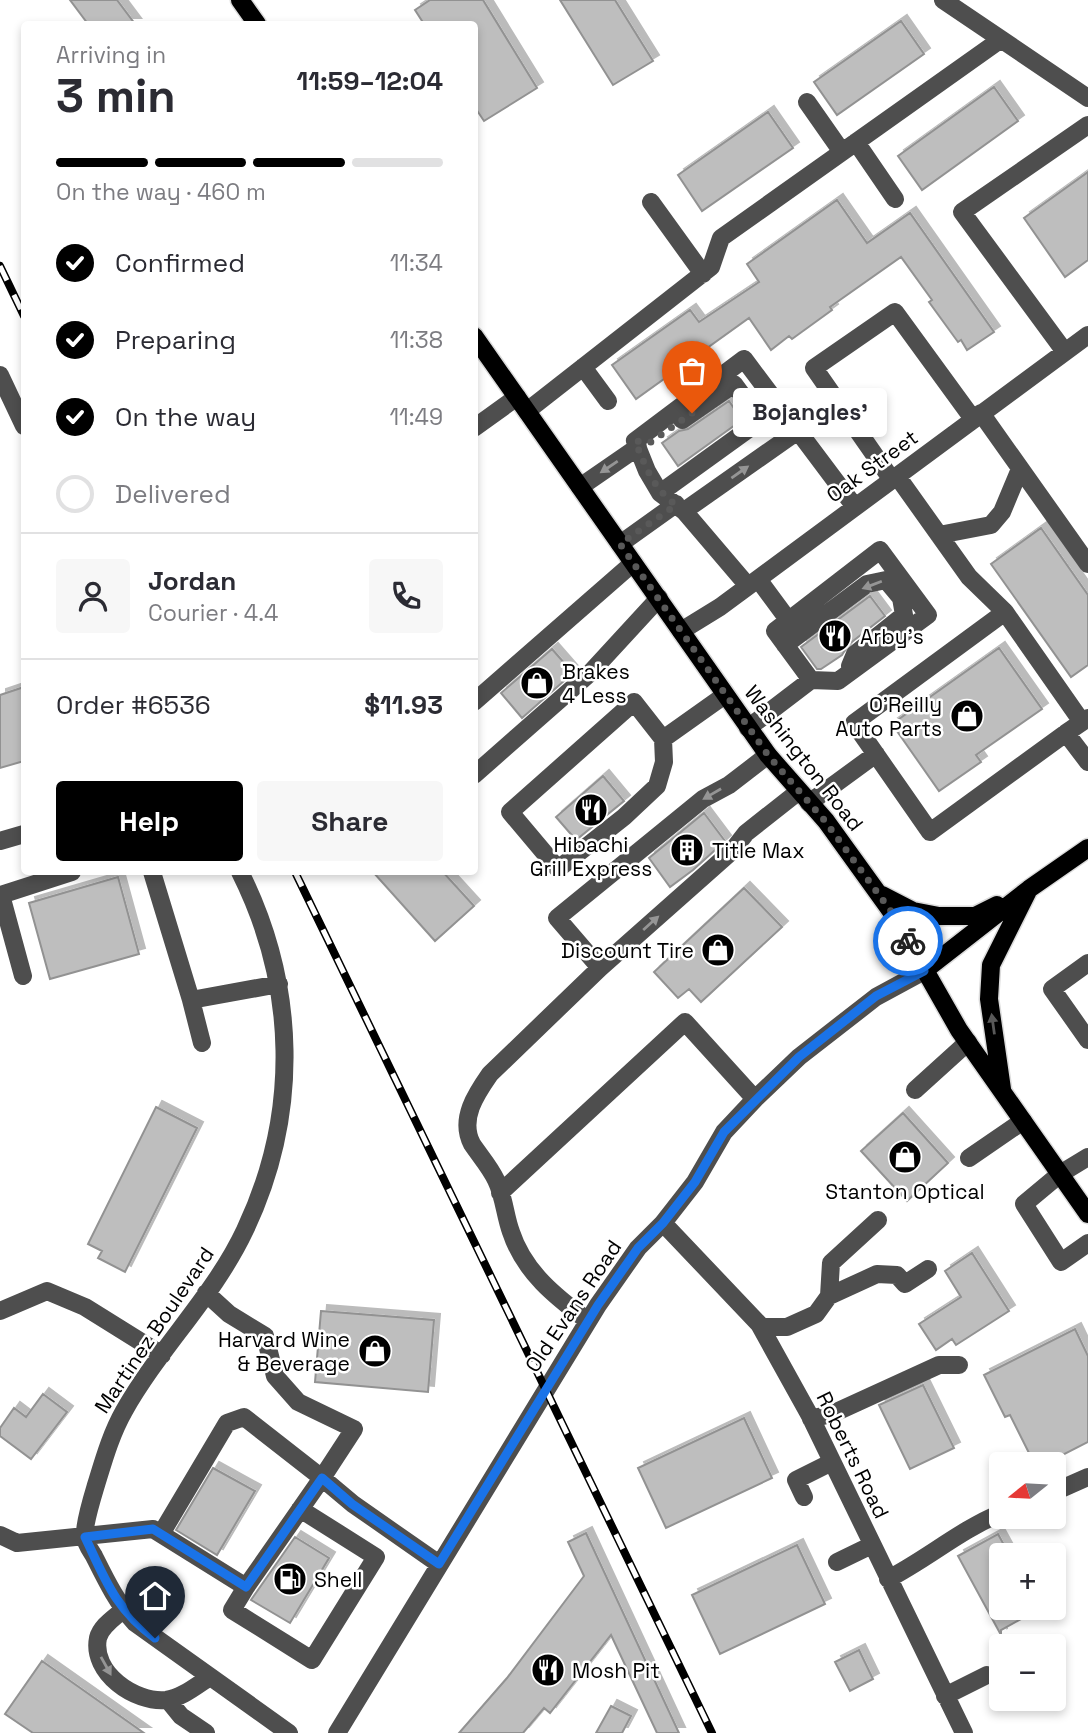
<!DOCTYPE html>
<html lang="en">
<head>
<meta charset="utf-8">
<style>
	:root { --surface:#fff; --page:#f7f7f7; --text:#2b2b33; --muted:#7c7c81; --line:#e1e1e2; --accent:#000 }
	body { margin:0; font-family:"Space Grotesk",sans-serif; background:var(--page); color:var(--text); height:100vh; display:flex; flex-direction:column; font-size:26px; white-space:nowrap }
	* { box-sizing:border-box; margin:0 }
	p { font-size:23px; color:var(--muted) }
	.icon { flex:none; width:38px; height:38px; fill:none; stroke:currentColor; stroke-width:2; stroke-linecap:round; stroke-linejoin:round }
	.map { position:relative; flex:1; overflow:hidden }
	.drawer { position:absolute; left:21px; top:21px; width:457px; height:854px; display:flex; flex-direction:column; background:var(--surface); border-radius:7px; box-shadow:0 4px 10px #0003 }
	.drawer>* { flex:none }
	.needle { width:46px; rotate:252deg }
	.controls { position:absolute; left:989px; top:1452px; display:grid; gap:14px }
	.controls a { display:grid; place-items:center; width:77px; height:77px; border-radius:7px; background:var(--surface); box-shadow:0 4px 10px #0003; font-size:35px }
	.pin { position:absolute; display:grid; place-items:center; width:60px; height:60px; color:#fff; margin:-72px -30px; border-radius:50% 50% 50% 0; rotate:-45deg; box-shadow:0 0 7px #0007 }
	.pin .icon { rotate:45deg }
	.courier { position:absolute; display:grid; place-items:center; width:70px; height:70px; margin:-35px; border:5px solid #1a73e8; border-radius:50%; background:#fff; color:#222; box-shadow:0 2px 9px #0007 }
	.bubble { position:absolute; height:49px; border-radius:7px; background:var(--surface); box-shadow:0 4px 10px #0003; font-size:23px; font-weight:800; line-height:49px; text-align:center }
	.overview em { font-style:normal; font-weight:800 }
	.overview div { display:flex; flex-direction:column-reverse }
	.overview { display:flex; align-items:center; justify-content:space-between; height:119px; padding:0 35px }
	h1 { font-size:46px; font-weight:800; line-height:52px }
	.bar { display:grid; grid-template-columns:repeat(4,1fr); gap:10px 7px; align-content:center; height:84px; padding:0 35px }
	.bar i { height:9px; border-radius:5px; background:var(--line) }
	.bar .active { background:var(--accent) }
	.bar p { grid-column:span 4 }
	.line { display:flex; align-items:center; gap:18px; padding:0 35px; border-top:2px solid var(--line) }
	.line div { flex:1 }
	.round { display:grid; place-items:center; flex:none; width:74px; height:74px; border-radius:7px; background:var(--page) }
	ol { padding:0 35px; list-style:none }
	li { display:flex; align-items:center; gap:21px; height:77px }
	li p { margin-inline-start:auto }
	li .icon { padding:7px; border-radius:50%; background:var(--accent); color:#fff; stroke-width:4 }
	li:last-child { color:var(--muted) }
	li i { width:38px; height:38px; border:4px solid var(--line); border-radius:50% }
	.primary-button { display:flex; gap:14px; margin-top:auto; padding:14px 35px }
	.primary-button a { flex:1; height:80px; border-radius:7px; background:var(--accent); color:#fff; font-size:28px; font-weight:800; line-height:80px; text-align:center }
	.primary-button a+a { background:var(--page); color:var(--text) }
	.map>svg:first-child { display:block }
	.building { fill:#bebebe; stroke:#929292; stroke-width:2; filter:url(#shadow) }
	.lines { fill:none; stroke-linecap:round; stroke-linejoin:round }
	.major-casing { stroke:#dbdbdb; stroke-width:21 }
	.minor { stroke:#4e4e4e; stroke-width:18 }
	.major { stroke:#000; stroke-width:18 }
	.rail-casing { stroke:#000; stroke-width:8 }
	.rail { stroke:#fff; stroke-width:5; stroke-dasharray:16; stroke-linecap:butt }
	.oneway { fill:#959595 }
	.oneway2 { fill:#595959 }
	.done { stroke:#595959; stroke-width:7; stroke-dasharray:0 12.6 }
	.route { stroke:#1a73e8; stroke-width:9 }
	.labels { text-anchor:middle; dominant-baseline:central; stroke-width:5; stroke-linejoin:round; paint-order:stroke }
	.street-label { font-size:21px; fill:#000; stroke:#fff }
	.poi-label { font-size:21px; fill:#000; stroke:#fff; text-anchor:start }
</style>
</head>
<body>
<div class="map">
<svg width="1088" height="1733" viewBox="0 0 1088 1733">
	<defs>
		<filter id="shadow"><feDropShadow dx="6" dy="-6" stdDeviation="0" flood-color="#0004"/></filter>
	</defs>
	<rect width="100%" height="100%" fill="#fff"/>
	<!-- building -->
	<path class="building" d="M70,0H117L135,24H88Z
		M430,0H483L537,88L484,121L474,106V24H424L415,10Z
		M560,0H615L653,61L613,85Z
		M901,21L924,54L837,115L814,82Z
		M994,87L1018,121L922,190L898,156Z
		M768,112L793,148L702,211L678,175Z
		M1088,172V260L1065,277L1024,218Z
		M837,200L867,243L910,213L994,332L967,350L961,340L958,342L929,302L932,300L901,257L830,307L832,310L792,339L789,336L771,350L749,318L636,399L612,365L690,310L699,322L759,282L747,264Z
		M729,401L742,420L678,466L662,443L679,431L688,429Z
		M1041,528L1088,595V665L1071,677L991,564Z
		M870,596L885,616L848,645L842,655L821,669H817L801,647Z
		M999,648L1042,709L976,755L981,762L939,791L892,724Z
		M552,649L573,673L522,718L501,693Z
		M24,687V761L0,768V695Z
		M603,776L624,801L576,840L556,817Z
		M704,813L725,841L693,870L670,887L649,858Z
		M373,872H443L474,906L435,941Z
		M118,877L139,954L50,979L29,903Z
		M744,888L782,927L701,1002L689,989L678,998L654,972Z
		M156,1107L197,1128L125,1272L98,1258L102,1251L88,1244Z
		M903,1113L948,1163L907,1201L861,1151Z
		M972,1253L1009,1311L956,1345L952,1339L936,1350L919,1324L961,1297L945,1271Z
		M321,1311L434,1320L428,1392L315,1382Z
		M1075,1329L1088,1356V1442L1043,1465H1035L1010,1415L1005,1417L984,1375Z
		M923,1385L954,1448L910,1469L879,1405Z
		M43,1394L67,1412L31,1459L0,1436V1428L14,1408L26,1417Z
		M744,1418L772,1478L666,1528L638,1468Z
		M213,1468L255,1491L217,1555L176,1530Z
		M586,1533L679,1733H657L611,1635L550,1713L544,1708L523,1733H459L507,1678L584,1576L568,1542Z
		M998,1534L1010,1556H1001V1608H1041L1001,1630V1635L958,1556Z
		M295,1537L329,1558L290,1623L251,1600Z
		M797,1545L825,1604L720,1654L692,1595Z
		M859,1650L873,1679L850,1691L835,1662Z
		M42,1661L144,1733H33L5,1714Z
		M611,1706L631,1716L622,1733H596Z"/>
	<g class="lines">
		<defs>
			<path id="major" d="M240,0L257,24
				M474,336L768,755L826,821L893,914L959,1030L1088,1214
				M882,895L913,911L939,916H975L997,905
				M924,971L1029,889L1088,848
				M1002,1089L989,999L991,965L1029,889"/>
		</defs>
		<!-- major casing -->
		<use href="#major" class="major-casing"/>
		<!-- minor -->
		<path class="minor" d="M943,0L1088,98
			M807,102L842,152
			M856,142L895,199
			M651,202L703,274
			M1065,352L962,212L1088,125
			M583,367L608,401
			M0,375L24,426
			M527,411L711,267L721,238L1000,40
			M981,413L1088,564
			M682,420L734,384L761,421
			M474,428L517,397
			M897,476L969,577L1005,612
			M892,480L814,368L895,312L973,419
			M580,487L638,447
			M660,493L768,415
			M684,511L798,431
			M939,535L991,525L1002,512L1020,469
			M620,544L676,504
			M758,579L789,621
			M748,586L684,511L660,493L647,471L635,441L744,359L855,507
			M681,631L720,607L1088,335
			M785,645L867,584L886,580L901,598L904,615L855,654L850,666
			M474,702L633,563
			M634,702L663,739L664,762L657,786L624,817L558,869L510,812Z
			M1082,722L1005,612L854,723L930,832L1066,733L1088,718
			M748,728L811,680L838,681L928,615L880,550L775,631L811,680
			M1066,733L1088,762
			M663,739L725,695
			M474,775L590,673L659,598
			M809,803L876,754
			M0,841L24,834
			M152,872L191,1000L279,984
			M240,872C297,986 300,1114 245,1230C214,1296 160,1347 124,1411C111,1434 104,1459 96,1485C93,1495 83,1527 85,1537C85,1543 91,1551 94,1556C106,1580 117,1603 135,1623L289,1733
			M1088,963L1052,989L1088,1040
			M600,968L557,918L703,799L729,785L768,755
			M23,976L1,895L72,872
			M191,1000L202,1043
			M915,1090L968,1042
			M1088,1157L1060,1174L1024,1204L1061,1262L1088,1243
			M969,1158L1023,1121
			M500,1193L685,1022L755,1099
			M663,1223L759,1324L810,1416L964,1733
			M829,1296L831,1263L878,1220
			M0,1311L47,1291L85,1307L162,1355
			M588,1321C556,1297 524,1272 511,1232C505,1216 504,1196 496,1180C490,1167 480,1156 472,1144C459,1119 476,1094 490,1074L600,968L732,851L746,833L798,792
			M761,1327H787L816,1314L829,1296L877,1274L897,1275L905,1284L928,1269
			M811,1419L834,1413L939,1365H959
			M1054,1492L1088,1477
			M804,1497L796,1480L832,1462
			M161,1534L227,1423L244,1417L322,1478L354,1429L298,1402L275,1376L265,1336L229,1314L206,1293
			M0,1535L17,1543L153,1529L246,1587L322,1478L353,1504L439,1564
			M837,1562L872,1545
			M888,1579C927,1559 960,1530 1001,1513
			M246,1587L232,1610L312,1660L376,1557L300,1509
			M123,1610C114,1618 101,1626 98,1638C91,1673 135,1703 166,1700C182,1698 197,1685 210,1677
			M945,1696L987,1675
			M168,1700L181,1716L206,1733
			M337,1733L598,1305L638,1248L663,1223L695,1182L724,1132L755,1099L799,1057L876,997L924,971"/>
		<!-- major -->
		<use href="#major" class="major"/>
		<defs>
			<path id="rail" d="M0,266L24,316
				M295,872L712,1733"/>
		</defs>
		<!-- rail casing -->
		<use href="#rail" class="rail-casing"/>
		<!-- rail -->
		<use href="#rail" class="rail"/>
	</g>
	<!-- one-way arrows -->
	<defs><path id="oneway-solid" d="M-6-.8H1V-3.2L6.5 0L1 3.2V.8H-6Z" transform="scale(1.75)"/></defs>
	<g class="oneway">
		<use href="#oneway-solid" transform="translate(609 467) rotate(146)"/>
		<use href="#oneway-solid" transform="translate(740 472) rotate(-35)"/>
		<use href="#oneway-solid" transform="translate(872 585) rotate(159)"/>
		<use href="#oneway-solid" transform="translate(712 794) rotate(150)"/>
		<use href="#oneway-solid" transform="translate(651 923) rotate(-42)"/>
		<use href="#oneway-solid" transform="translate(106 1666) rotate(61)"/>
	</g>
	<use class="oneway2" href="#oneway-solid" transform="translate(993 1024) rotate(-98)"/>
	<g class="lines">
		<!-- done -->
		<path class="done" d="M692,413L651,442L635,441C646,467 652,487 676,505L620,544L768,755L825,821L893,914L908,941"/>
		<!-- route -->
		<path class="route" d="M155,1638C115,1609 105,1579 85,1537L153,1529L246,1587L322,1478L352,1504L439,1564L598,1305L638,1248L663,1223L695,1182L724,1132L799,1057L876,996L924,971L908,941"/>
	</g>
	<!-- icons -->
	<defs>
		<symbol id="restaurant-disc" viewBox="-11 -11 22 22"><circle r="9.5" fill="#000" stroke="#fff"/><path d="M-5-6h1v4h1v-4h1v4h1v-4h1v5L-1.5 .5V6h-2V.5L-5-1ZM5-6V6H3V1.5H1.5Q1.5-4 5-6Z" fill="#fff"/></symbol>
		<symbol id="shop-disc" viewBox="-11 -11 22 22"><circle r="9.5" fill="#000" stroke="#fff"/><path d="M-5-2.5h2.3a2.7 3.5 0 0 1 5.4 0H5L5.5 6h-11ZM-1.5-2.5h3a1.5 2.3 0 0 0-3 0Z" fill="#fff"/></symbol>
		<symbol id="building-disc" viewBox="-11 -11 22 22"><circle r="9.5" fill="#000" stroke="#fff"/><path d="M-4-6H4V6H1V3H-1V6H-4ZM-2.5-4.3h1.7v1.8h-1.7ZM.8-4.3h1.7v1.8H.8ZM-2.5-1h1.7V.8h-1.7ZM.8-1h1.7V.8H.8Z" fill="#fff"/></symbol>
		<symbol id="fuel-disc" viewBox="-11 -11 22 22"><circle r="9.5" fill="#000" stroke="#fff"/><path d="M-5.5-6h7V0h2V4h1.3V-2.5L3-4.5l.8-.8L6-3V5H2.5V1h-1V6h-7ZM-4.2-4.7v3.2H.2V-4.7Z" fill="#fff"/></symbol>
	</defs>
	<g fill-rule="evenodd">
		<use href="#restaurant-disc" x="816" y="617" width="38" height="38"/>
		<use href="#shop-disc" x="518" y="664" width="38" height="38"/>
		<use href="#shop-disc" x="948" y="697" width="38" height="38"/>
		<use href="#restaurant-disc" x="572" y="791" width="38" height="38"/>
		<use href="#building-disc" x="668" y="831" width="38" height="38"/>
		<use href="#shop-disc" x="699" y="931" width="38" height="38"/>
		<use href="#shop-disc" x="886" y="1138" width="38" height="38"/>
		<use href="#shop-disc" x="356" y="1332" width="38" height="38"/>
		<use href="#fuel-disc" x="271" y="1560" width="38" height="38"/>
		<use href="#restaurant-disc" x="529" y="1651" width="38" height="38"/>
	</g>
	<g class="labels">
		<!-- street labels -->
		<g class="street-label">
			<text transform="translate(872 466) rotate(-36)">Oak Street</text>
			<text transform="translate(804 758) rotate(52)">Washington Road</text>
			<text transform="translate(573 1306) rotate(-56)">Old Evans Road</text>
			<text transform="translate(154 1330) rotate(-56)">Martinez Boulevard</text>
			<text transform="translate(853 1455) rotate(64)">Roberts Road</text>
		</g>
		<!-- poi labels -->
		<g class="poi-label">
			<text x="860" y="636">Arby's</text>
			<text x="562" y="671">Brakes<tspan x="562" dy="24">4 Less</tspan></text>
			<text x="942" y="704" text-anchor="end">O'Reilly<tspan x="942" dy="24">Auto Parts</tspan></text>
			<text x="591" y="844" text-anchor="middle">Hibachi<tspan x="591" dy="24">Grill Express</tspan></text>
			<text x="712" y="850">Title Max</text>
			<text x="694" y="950" text-anchor="end">Discount Tire</text>
			<text x="905" y="1191" text-anchor="middle">Stanton Optical</text>
			<text x="350" y="1339" text-anchor="end">Harvard Wine<tspan x="350" dy="24">&amp; Beverage</tspan></text>
			<text x="314" y="1579">Shell</text>
			<text x="572" y="1670">Mosh Pit</text>
		</g>
	</g>
</svg>
<div class="controls">
<a><svg class="needle" viewBox="-14 -14 28 28"><path d="M0-13l5 13h-10z" fill="#e53935"/><path d="M0 13l5-13h-10z" fill="#7c7c81"/></svg></a>
<a>+</a>
<a>−</a>
</div>
<div class="pin" style="left:692px;top:413px;background:#ea580c"><svg class="icon" aria-label="bag" viewBox="0 0 24 24"><path d="M5 8h14l-1 12H6zM9 8a3 3 0 0 1 6 0"/></svg></div>
<div class="pin" style="left:155px;top:1638px;background:#1f2937"><svg class="icon" aria-label="home" viewBox="0 0 24 24"><path d="M3 11l9-7 9 7M6 9v11h12V9"/></svg></div>
<div class="courier" style="left:908px;top:941px"><svg class="icon" aria-label="bike" viewBox="0 0 24 24"><circle cx="6" cy="16" r="4"/><circle cx="18" cy="16" r="4"/><path d="M6 16l4-8h5l3 8M10 8l3 8H6M13 5h3"/></svg></div>
<div class="bubble" style="left:733px;top:388px;width:154px">Bojangles'</div>
<section class="drawer">
<div class="overview"><div><h1>3 min</h1><p>Arriving in</p></div><em>11:59–12:04</em></div>
<div class="bar"><i class="active"></i><i class="active"></i><i class="active"></i><i></i><p>On the way · 460 m</p></div>
<ol>
<li><svg class="icon" aria-label="check" viewBox="0 0 24 24"><path d="M5 12l5 5 9-10"/></svg>Confirmed<p>11:34</p></li>
<li><svg class="icon" aria-label="check" viewBox="0 0 24 24"><path d="M5 12l5 5 9-10"/></svg>Preparing<p>11:38</p></li>
<li><svg class="icon" aria-label="check" viewBox="0 0 24 24"><path d="M5 12l5 5 9-10"/></svg>On the way<p>11:49</p></li>
<li><i></i>Delivered</li>
</ol>
<div class="line" style="height:126px"><a class="round"><svg class="icon" aria-label="person" viewBox="0 0 24 24"><circle cx="12" cy="8" r="4"/><path d="M4 21q1-7 8-7t8 7"/></svg></a><div><b>Jordan</b><p>Courier · 4.4</p></div><a class="round"><svg class="icon" aria-label="phone" viewBox="0 0 24 24"><path d="M5 4h4l2 5-3 2q2 4 5 5l2-3 5 2v4C11 20 4 13 5 4z"/></svg></a></div>
<div class="line" style="height:91px"><div>Order #6536</div><b>$11.93</b></div>
<div class="primary-button"><a>Help</a><a>Share</a></div>
</section>
</div>
</body>
</html>
